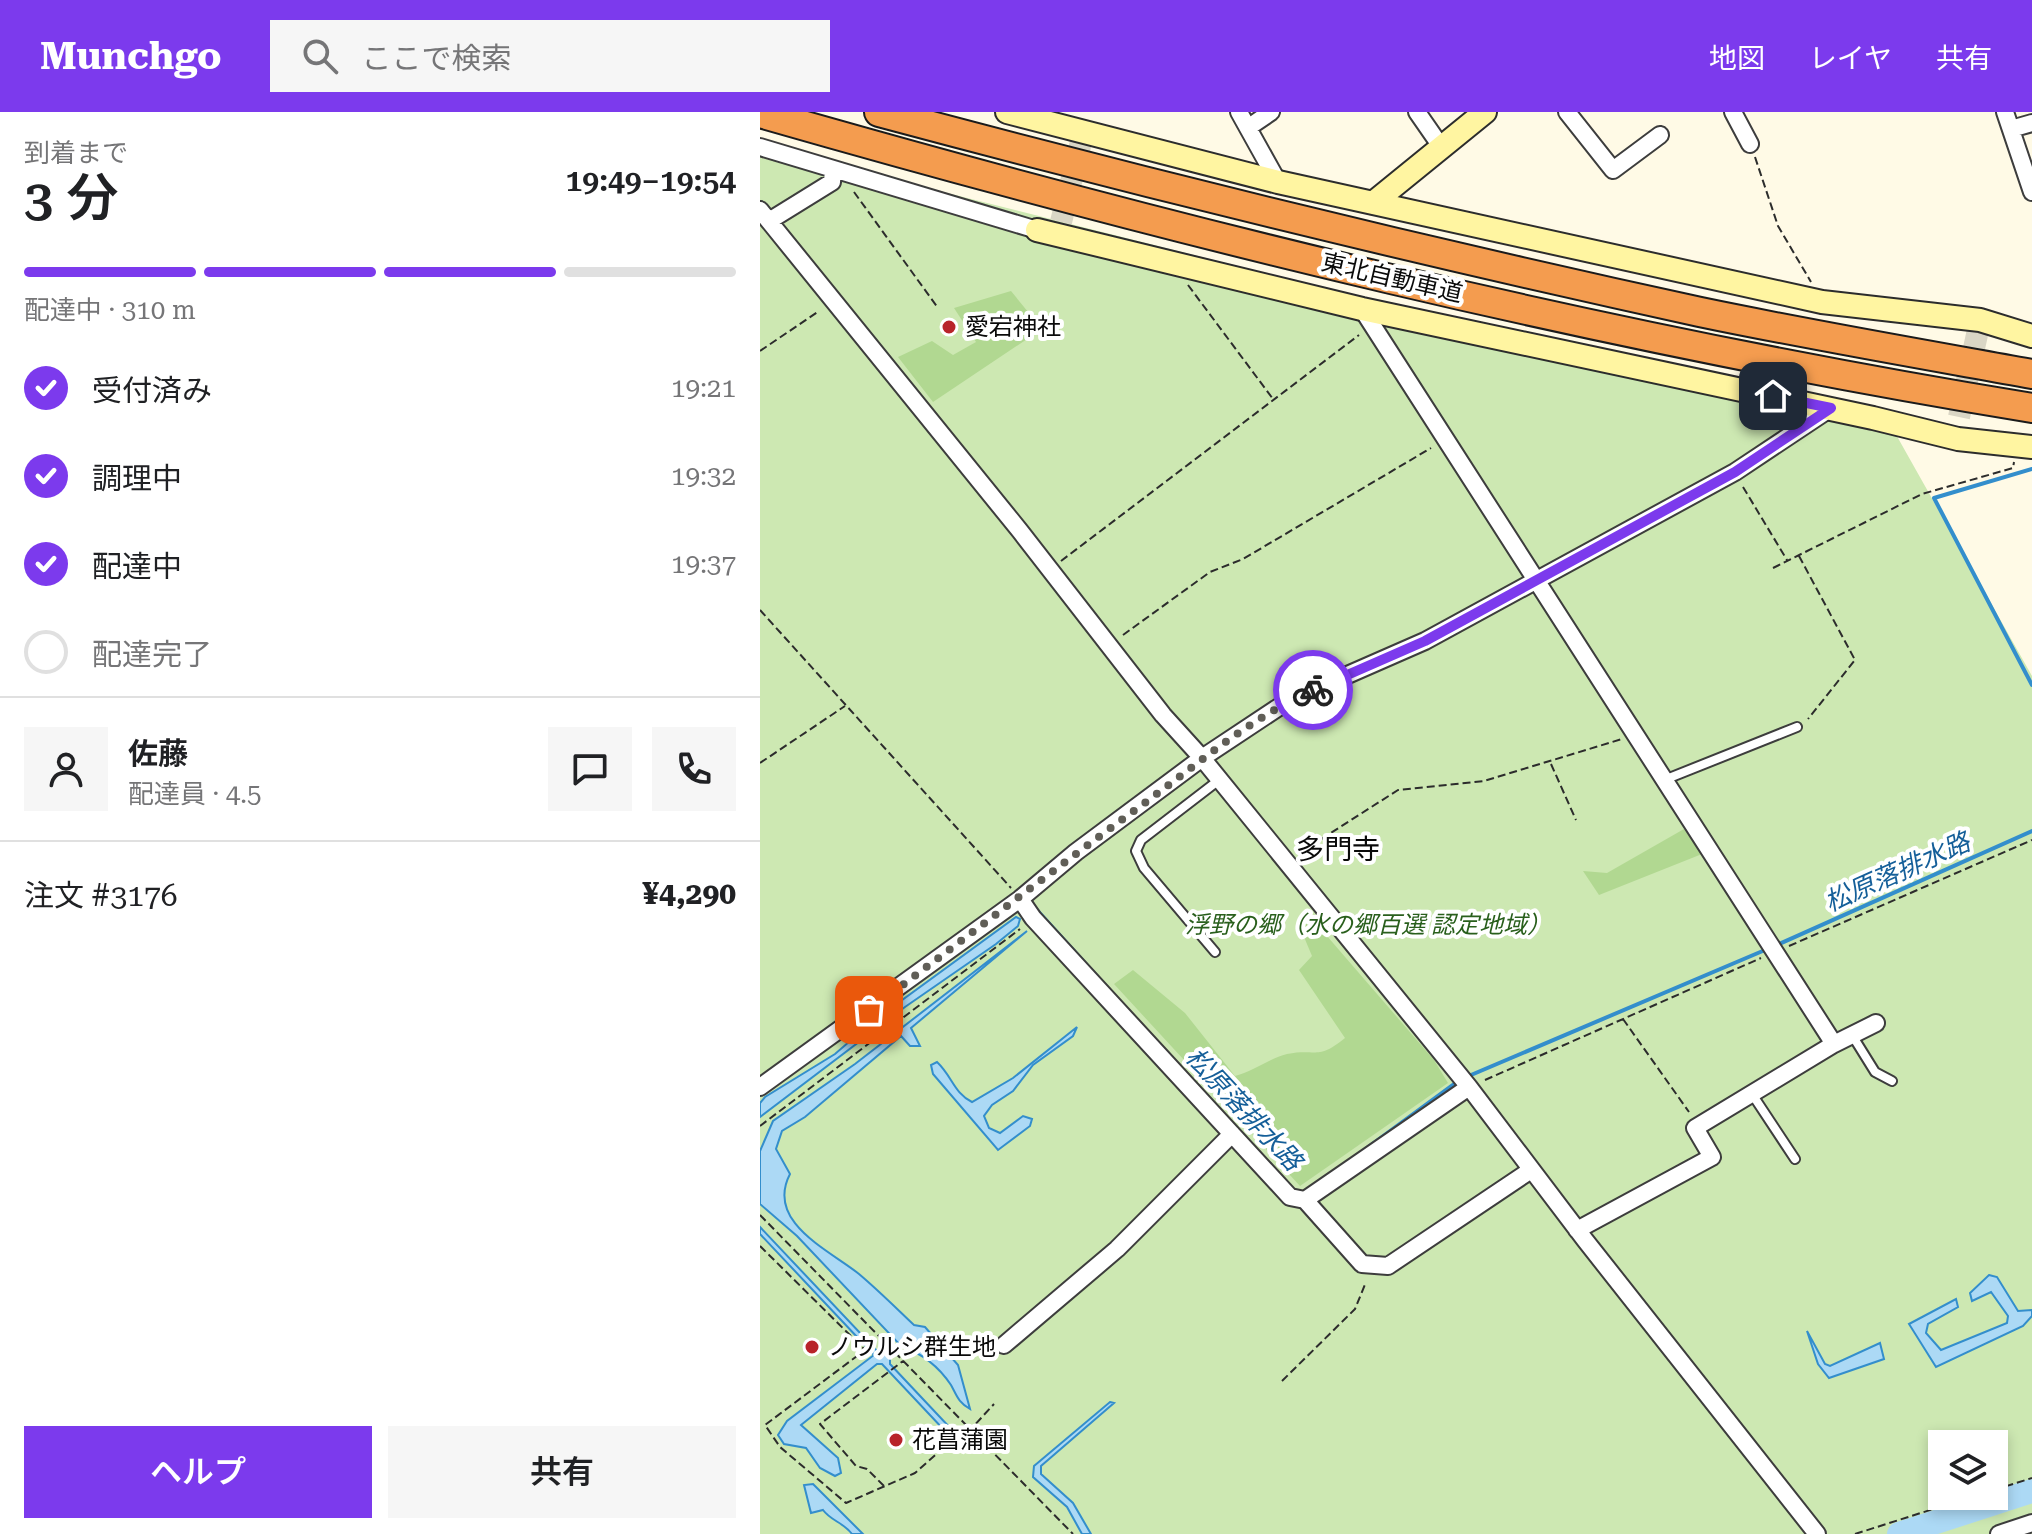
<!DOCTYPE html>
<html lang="ja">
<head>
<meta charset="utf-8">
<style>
	:root { --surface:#fff; --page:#f6f6f6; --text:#202124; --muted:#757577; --line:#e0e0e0; --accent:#7c3aed }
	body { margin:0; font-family:"Roboto Serif","Noto Sans JP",serif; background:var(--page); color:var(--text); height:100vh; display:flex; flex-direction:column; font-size:30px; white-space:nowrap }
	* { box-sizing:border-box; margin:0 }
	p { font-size:26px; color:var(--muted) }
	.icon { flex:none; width:44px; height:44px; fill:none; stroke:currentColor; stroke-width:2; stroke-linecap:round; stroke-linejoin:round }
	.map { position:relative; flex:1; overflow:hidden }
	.side { display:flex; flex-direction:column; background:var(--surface); width:760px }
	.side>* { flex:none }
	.controls { position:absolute; left:1168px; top:1318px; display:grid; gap:16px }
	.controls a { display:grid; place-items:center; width:80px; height:80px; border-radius:0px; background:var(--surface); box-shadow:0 4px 12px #0003; font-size:40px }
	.pin { position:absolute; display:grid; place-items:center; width:68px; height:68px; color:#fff; margin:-34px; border-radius:16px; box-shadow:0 4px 12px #0006 }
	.courier { position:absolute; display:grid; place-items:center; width:80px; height:80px; margin:-40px; border:6px solid #7c3aed; border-radius:50%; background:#fff; color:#222; box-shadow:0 2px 10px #0007 }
	.summary em { font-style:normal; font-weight:600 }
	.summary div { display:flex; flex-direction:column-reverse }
	.summary { display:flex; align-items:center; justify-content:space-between; height:136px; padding:0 24px }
	h1 { font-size:52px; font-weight:600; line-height:60px }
	.bar { display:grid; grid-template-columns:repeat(4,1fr); gap:12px 8px; align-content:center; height:96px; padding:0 24px }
	.bar i { height:10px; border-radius:6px; background:var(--line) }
	.bar .active { background:var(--accent) }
	.bar p { grid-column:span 4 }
	.line { display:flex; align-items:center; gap:20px; padding:0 24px; border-top:2px solid var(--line) }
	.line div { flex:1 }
	.round { display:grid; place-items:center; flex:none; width:84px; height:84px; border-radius:0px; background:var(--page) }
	ol { padding:0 24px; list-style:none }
	li { display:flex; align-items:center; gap:24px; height:88px }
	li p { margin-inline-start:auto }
	li .icon { padding:8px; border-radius:50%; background:var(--accent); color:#fff; stroke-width:4 }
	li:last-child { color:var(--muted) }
	li i { width:44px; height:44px; border:4px solid var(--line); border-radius:50% }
	.cta { display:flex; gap:16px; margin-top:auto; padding:16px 24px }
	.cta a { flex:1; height:92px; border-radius:0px; background:var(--accent); color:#fff; font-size:32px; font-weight:600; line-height:92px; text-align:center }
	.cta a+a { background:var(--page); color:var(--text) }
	header { display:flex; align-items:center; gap:48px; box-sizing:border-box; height:112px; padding:0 40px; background:var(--accent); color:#fff }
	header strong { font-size:38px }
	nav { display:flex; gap:44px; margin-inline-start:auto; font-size:28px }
	.search { width:560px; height:72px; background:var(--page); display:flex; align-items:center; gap:20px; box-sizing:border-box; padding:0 28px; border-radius:0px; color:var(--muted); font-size:30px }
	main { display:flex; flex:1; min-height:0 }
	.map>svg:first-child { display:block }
	.green { fill:#cde8b2; fill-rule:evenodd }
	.forest { fill:#b1d891 }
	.water { fill:#acd9f5; stroke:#338ecc; stroke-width:2 }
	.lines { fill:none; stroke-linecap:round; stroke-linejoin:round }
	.stream { stroke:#338ecc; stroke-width:4 }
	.river { stroke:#acd9f5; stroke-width:24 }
	.secondary-tunnel { stroke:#dad6c5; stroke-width:22; stroke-dasharray:22 11; stroke-linecap:butt }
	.lane-casing { stroke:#3d3d3d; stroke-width:12 }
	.street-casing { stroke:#3d3d3d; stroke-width:20 }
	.secondary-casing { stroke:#2c2c2c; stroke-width:26 }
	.highway-casing { stroke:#1b1b1b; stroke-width:32 }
	.path { stroke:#2c2c2c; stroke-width:2; stroke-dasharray:8 4; stroke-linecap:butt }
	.lane { stroke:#fff; stroke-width:8 }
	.street { stroke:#fff; stroke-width:16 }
	.secondary { stroke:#fff5a1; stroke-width:22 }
	.highway { stroke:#f49c4f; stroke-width:28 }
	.done { stroke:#605e57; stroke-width:8; stroke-dasharray:0 14.4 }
	.route { stroke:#7c3aed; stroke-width:10 }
	.poi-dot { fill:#b8242a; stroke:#fff; stroke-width:3 }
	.labels { text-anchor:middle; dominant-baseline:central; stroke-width:8; stroke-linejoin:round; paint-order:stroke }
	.street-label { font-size:24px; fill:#0a0a0a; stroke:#fff }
	.poi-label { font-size:24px; fill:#0a0a0a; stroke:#fff; text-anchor:start }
	.park-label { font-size:24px; font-style:italic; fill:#295f1c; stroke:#fff }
	.water-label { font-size:26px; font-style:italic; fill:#155f99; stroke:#fff }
	.quarter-label { font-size:28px; fill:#0a0a0a; stroke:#fff }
</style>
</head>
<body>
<header>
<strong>Munchgo</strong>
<div class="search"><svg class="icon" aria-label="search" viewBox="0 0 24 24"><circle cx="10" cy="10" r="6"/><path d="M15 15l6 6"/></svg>ここで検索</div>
<nav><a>地図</a><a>レイヤ</a><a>共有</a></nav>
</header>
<main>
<section class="side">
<div class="summary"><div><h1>3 分</h1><p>到着まで</p></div><em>19:49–19:54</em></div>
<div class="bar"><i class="active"></i><i class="active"></i><i class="active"></i><i></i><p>配達中 · 310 m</p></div>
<ol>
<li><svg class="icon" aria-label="check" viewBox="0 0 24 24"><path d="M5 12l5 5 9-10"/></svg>受付済み<p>19:21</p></li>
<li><svg class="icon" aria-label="check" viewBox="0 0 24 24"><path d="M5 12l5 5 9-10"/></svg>調理中<p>19:32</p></li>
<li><svg class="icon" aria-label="check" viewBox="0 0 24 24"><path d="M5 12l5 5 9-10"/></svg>配達中<p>19:37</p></li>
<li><i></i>配達完了</li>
</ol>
<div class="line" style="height:144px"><a class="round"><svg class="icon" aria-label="person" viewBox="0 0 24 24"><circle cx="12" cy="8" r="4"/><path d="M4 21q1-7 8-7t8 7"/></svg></a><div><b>佐藤</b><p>配達員 · 4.5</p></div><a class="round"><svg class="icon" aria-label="chat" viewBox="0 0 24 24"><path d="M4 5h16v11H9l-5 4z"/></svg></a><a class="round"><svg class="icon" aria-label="phone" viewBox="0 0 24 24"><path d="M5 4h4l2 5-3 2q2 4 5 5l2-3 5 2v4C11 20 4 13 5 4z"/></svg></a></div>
<div class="line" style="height:104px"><div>注文 #3176</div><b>¥4,290</b></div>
<div class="cta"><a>ヘルプ</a><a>共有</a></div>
</section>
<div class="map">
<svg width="1272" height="1422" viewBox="0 0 1272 1422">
	<rect width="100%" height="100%" fill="#fffae6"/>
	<!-- green -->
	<path class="green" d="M0,34L1134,319L1272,564V1422H0ZM1182,1332H1234V1384H1182Z"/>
	<!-- forest -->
	<path class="forest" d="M251,179L282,217L173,290L138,245L172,229L193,243L216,230L194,196Z
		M924,717L942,742L839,783L823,759L847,761Z
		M548,802L674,948L688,971L540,1074L354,872L373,858L425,901L475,964C494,959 510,946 527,942C556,936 557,949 585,926L539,858L552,844L539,813Z"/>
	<!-- water -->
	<path class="water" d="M256,805L260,807L258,814L236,832L145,895L0,1005V991L5,985L75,942L112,910Z
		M267,819L151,916L160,934H150L141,924L45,1005L22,1019L16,1037L30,1062C5,1110 69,1138 99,1162C118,1178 136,1196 154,1213L165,1215L198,1253L210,1297C198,1290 197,1284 191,1273C179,1255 161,1241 141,1234L37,1124L0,1092V1039L13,1009L95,952Z
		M317,915L313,924L273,953L253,979L232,993L224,1004L229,1016L240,1021L263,1004L272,1007L270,1014L238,1038L173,962L171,953L177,950C192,964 194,981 212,990L253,966Z
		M0,1115L118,1240L122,1238L130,1245V1252L194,1320L185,1319L122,1252H117L41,1313L78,1346L81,1361L75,1364L60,1356L46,1336L24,1332L18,1323L27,1309L114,1243L0,1122Z
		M1229,1163L1237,1165L1258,1199L1272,1198V1204L1263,1214L1176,1255L1149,1212L1196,1187L1198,1195L1168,1212L1166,1221L1181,1238L1247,1211L1248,1204L1231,1180L1212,1189L1210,1181Z
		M1047,1219L1065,1252L1070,1254L1120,1231L1124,1247L1069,1266L1058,1252Z
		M350,1290L354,1291L281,1354V1362L313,1391L331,1422H322L307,1395L273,1365L274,1354Z
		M53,1372L103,1422H92C83,1410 71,1409 63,1398L51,1401L44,1373Z"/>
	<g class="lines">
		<!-- stream -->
		<path class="stream" d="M1272,357L1174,386L1272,573
			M276,797L353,882
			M1017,833L1272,719
			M711,963L1005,838
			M596,1044L694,972"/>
		<!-- river -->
		<path class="river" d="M1139,1422L1272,1379"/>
		<!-- secondary-tunnel -->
		<path class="secondary-tunnel" d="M301,110L321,30
			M1199,305L1218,218"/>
		<defs>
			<path id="lane" d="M904,668L1037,615
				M455,840L384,756L376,739L381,728L459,668
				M1092,923L1115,960L1132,969
				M992,982L1035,1047"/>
			<path id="street" d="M479,0L518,70
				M657,0L682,36
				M807,0L853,58L900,23
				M973,0L990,32
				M1245,0L1272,80
				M489,15L511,0
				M1251,17L1272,11
				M0,35L277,118
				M0,98L260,419L403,603L442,646L709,975L825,1128L1057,1422
				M9,109L72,70L73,57
				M602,197L1074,932L935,1016L952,1045L817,1118
				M260,787L273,806L530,1085L545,1088L709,975
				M1074,932L1116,911
				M0,975L260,787L316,740L442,646L528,589L665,529L975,360L1071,296
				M545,1088L602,1152L628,1154L771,1058
				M244,1233L357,1137L472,1022
				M1239,1422L1272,1411"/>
			<path id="secondary" d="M247,0L518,70L1062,190L1220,208L1272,224
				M613,91L725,0
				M277,118L602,197L1113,306L1198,327L1272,335"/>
			<path id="highway" d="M119,0C391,73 665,140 940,200C1050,223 1161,242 1272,262
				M0,1C418,121 843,226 1272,296"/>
		</defs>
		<!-- lane casing -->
		<use href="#lane" class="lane-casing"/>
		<!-- street casing -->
		<use href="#street" class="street-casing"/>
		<!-- secondary casing -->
		<use href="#secondary" class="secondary-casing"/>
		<!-- highway casing -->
		<use href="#highway" class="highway-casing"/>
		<!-- path -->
		<path class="path" d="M995,45L1018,114L1051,170
			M94,80L178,196
			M428,173L513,287
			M0,239L59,199
			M983,375L1027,448
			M1039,444L1095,548L1048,607
			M301,449L599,223
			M1013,456L1162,382L1253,356L1254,350
			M0,498L251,776
			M363,523L450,460L483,447L671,336
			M0,651L85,594
			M791,652L816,708
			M541,740L638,678L724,669L862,627
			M1029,834L1272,728
			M863,907L929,1000
			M725,968L1001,846
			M0,1014L260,817
			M0,1103L313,1422
			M0,1134L105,1238L5,1313L20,1335L86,1391L155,1361L191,1329L211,1317L234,1292
			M522,1269L595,1197L606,1170
			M124,1374L107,1357L96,1354L60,1312L143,1249
			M1234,1378L1272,1366
			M1095,1422L1214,1384"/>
		<!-- lane -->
		<use href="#lane" class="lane"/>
		<!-- street -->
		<use href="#street" class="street"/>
		<!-- secondary -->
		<use href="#secondary" class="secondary"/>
		<!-- highway -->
		<use href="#highway" class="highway"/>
	</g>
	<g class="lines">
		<!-- done -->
		<path class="done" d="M109,898C202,829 293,758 386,690C440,650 492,605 553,578"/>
		<!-- route -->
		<path class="route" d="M553,578L665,529L975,360L1071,296L1013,284"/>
	</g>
	<!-- markers -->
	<g class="poi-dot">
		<circle cx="189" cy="215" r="8"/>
		<circle cx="52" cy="1235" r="8"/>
		<circle cx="136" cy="1328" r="8"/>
	</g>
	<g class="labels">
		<!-- street labels -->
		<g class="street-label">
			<text transform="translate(632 166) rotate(13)">東北自動車道</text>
		</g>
		<!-- poi labels -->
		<g class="poi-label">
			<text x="205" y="215">愛宕神社</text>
			<text x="68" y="1235">ノウルシ群生地</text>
			<text x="152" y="1328">花菖蒲園</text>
		</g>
		<!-- park labels -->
		<g class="park-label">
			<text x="608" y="813">浮野の郷（水の郷百選 認定地域）</text>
		</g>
		<!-- water labels -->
		<g class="water-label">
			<text transform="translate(1137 760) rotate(-24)">松原落排水路</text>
			<text transform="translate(484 997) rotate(47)">松原落排水路</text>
		</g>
		<!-- quarter labels -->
		<g class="quarter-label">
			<text x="578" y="737">多門寺</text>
		</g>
	</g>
</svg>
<div class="controls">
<a><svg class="icon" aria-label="layers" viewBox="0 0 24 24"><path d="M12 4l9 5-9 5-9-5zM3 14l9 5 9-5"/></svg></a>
</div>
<div class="pin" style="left:109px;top:898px;background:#ea580c"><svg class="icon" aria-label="bag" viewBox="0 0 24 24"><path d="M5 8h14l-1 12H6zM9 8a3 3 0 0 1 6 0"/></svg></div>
<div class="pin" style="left:1013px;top:284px;background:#1f2937"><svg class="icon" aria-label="home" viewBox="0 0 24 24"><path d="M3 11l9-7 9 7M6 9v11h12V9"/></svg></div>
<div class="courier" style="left:553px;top:578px"><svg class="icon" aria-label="bike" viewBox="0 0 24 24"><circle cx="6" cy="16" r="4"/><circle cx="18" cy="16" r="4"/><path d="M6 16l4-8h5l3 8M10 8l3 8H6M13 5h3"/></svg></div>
</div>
</main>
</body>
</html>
